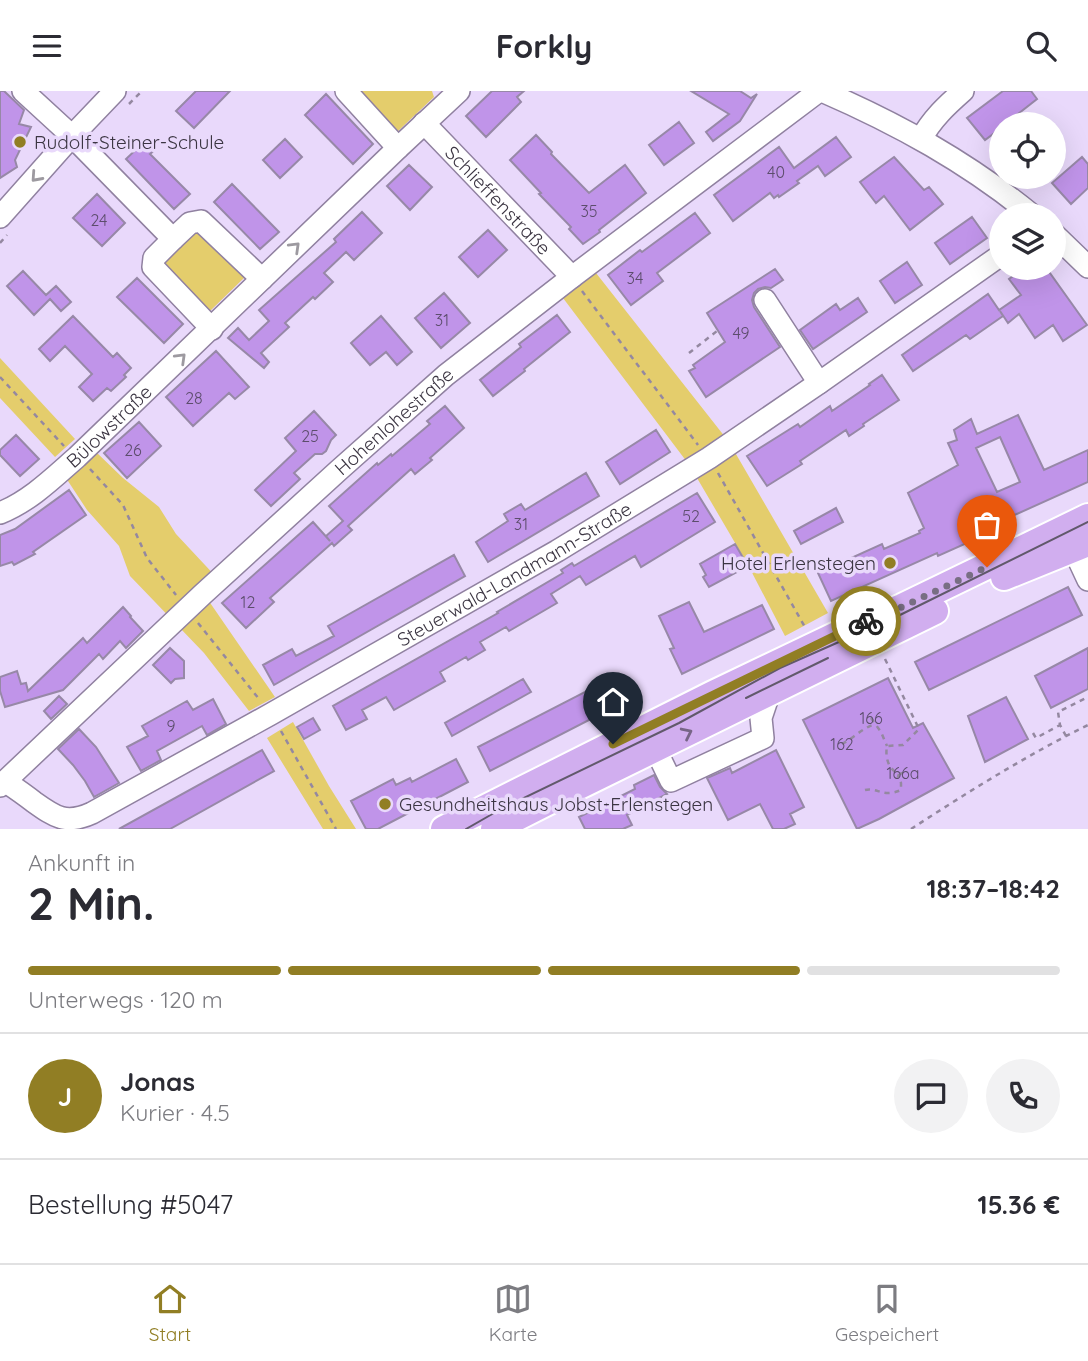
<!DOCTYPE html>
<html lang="de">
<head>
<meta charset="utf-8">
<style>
	:root { --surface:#fff; --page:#f2f2f3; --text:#2b2b33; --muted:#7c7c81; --line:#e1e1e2; --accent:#917e24 }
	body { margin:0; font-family:Quicksand,sans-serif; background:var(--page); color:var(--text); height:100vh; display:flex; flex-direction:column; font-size:26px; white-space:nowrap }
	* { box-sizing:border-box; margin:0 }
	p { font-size:23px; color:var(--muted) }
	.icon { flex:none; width:38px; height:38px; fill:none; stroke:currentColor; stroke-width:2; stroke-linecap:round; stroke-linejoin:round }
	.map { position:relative; height:738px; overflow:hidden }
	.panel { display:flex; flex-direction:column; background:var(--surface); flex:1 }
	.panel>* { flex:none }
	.tools { position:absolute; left:989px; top:21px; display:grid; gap:14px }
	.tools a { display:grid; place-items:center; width:77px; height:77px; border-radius:50%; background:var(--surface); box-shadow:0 7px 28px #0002; font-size:35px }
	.pin { position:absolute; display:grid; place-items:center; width:60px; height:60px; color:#fff; margin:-72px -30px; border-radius:50% 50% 50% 0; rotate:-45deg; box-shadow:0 0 7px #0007 }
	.pin .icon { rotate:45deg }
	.courier { position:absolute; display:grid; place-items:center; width:70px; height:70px; margin:-35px; border:5px solid #917e24; border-radius:50%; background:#fff; color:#222; box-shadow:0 2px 9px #0007 }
	.headline em { font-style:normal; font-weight:700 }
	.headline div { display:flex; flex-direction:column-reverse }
	.headline { display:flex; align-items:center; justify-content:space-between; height:119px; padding:0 28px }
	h1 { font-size:46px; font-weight:700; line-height:52px }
	.bar { display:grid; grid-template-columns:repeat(4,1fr); gap:10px 7px; align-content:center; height:84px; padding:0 28px }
	.bar i { height:9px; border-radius:5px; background:var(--line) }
	.bar .current { background:var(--accent) }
	.bar p { grid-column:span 4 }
	.line { display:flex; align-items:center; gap:18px; padding:0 28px; border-top:2px solid var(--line) }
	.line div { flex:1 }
	.round { display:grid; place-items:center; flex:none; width:74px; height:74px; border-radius:37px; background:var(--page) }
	header { display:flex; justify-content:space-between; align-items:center; height:91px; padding:0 28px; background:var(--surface); font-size:32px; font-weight:700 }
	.menu { display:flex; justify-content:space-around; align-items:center; height:98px; border-top:2px solid var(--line); background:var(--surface); font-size:19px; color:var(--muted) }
	.menu a { display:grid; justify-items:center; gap:4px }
	.menu .current { color:var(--accent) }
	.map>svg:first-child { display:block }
	.green { fill:#e4cd6c }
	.building { fill:#c094e9; stroke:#9788a7; stroke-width:2; fill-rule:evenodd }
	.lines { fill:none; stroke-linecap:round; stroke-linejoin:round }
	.minor-casing { stroke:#9081a0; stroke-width:24 }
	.major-casing { stroke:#fff; stroke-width:30 }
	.path { stroke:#9488a0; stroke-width:2.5; stroke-dasharray:5 5; stroke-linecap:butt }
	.minor { stroke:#fff; stroke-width:21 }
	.major { stroke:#d1aeef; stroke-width:26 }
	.tram { stroke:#61596b; stroke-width:2 }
	.oneway { stroke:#9d9aa0 }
	.oneway2 { stroke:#776587 }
	.done { stroke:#786e83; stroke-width:7; stroke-dasharray:0 12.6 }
	.route { stroke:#917e24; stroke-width:9 }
	.poi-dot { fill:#917e24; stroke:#e9d9fb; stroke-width:2.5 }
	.labels { text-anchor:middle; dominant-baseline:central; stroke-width:7; stroke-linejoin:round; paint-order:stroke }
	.number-label { font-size:16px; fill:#5c4d6c }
	.poi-label { font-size:19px; fill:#3b3542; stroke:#e9d9fb; text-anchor:start }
	.street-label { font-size:19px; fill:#3b3542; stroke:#e9d9fb }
</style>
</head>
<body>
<header><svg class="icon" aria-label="menu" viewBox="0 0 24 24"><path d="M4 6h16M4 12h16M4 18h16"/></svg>Forkly<svg class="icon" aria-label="search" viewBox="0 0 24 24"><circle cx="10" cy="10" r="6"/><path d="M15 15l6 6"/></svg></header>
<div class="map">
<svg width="1088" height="738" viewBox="0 0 1088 738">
	<rect width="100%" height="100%" fill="#e9d9fb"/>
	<!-- green -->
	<path class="green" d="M354,0H432L434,6L396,42Z
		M192,135L245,186L209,221L158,169Z
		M596,182L729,351L828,522L785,545L748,474L690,375L563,207Z
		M0,267L75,348L55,366L0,307Z
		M94,359L123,387L159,416L176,443L219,489L204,503L275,606L249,620L204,562L130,485L119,455L87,419L66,387Z
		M293,631L329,695L356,738H323L267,647Z"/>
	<!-- building -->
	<path class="building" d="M0,0H4L24,19L19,33L31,36L15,69L17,76L0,87Z
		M196,0H230L194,37L176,20Z
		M492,0H524L517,6L521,11L486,46L466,25Z
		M691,0H740L751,7L757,3L740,30L713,50L706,41L729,23Z
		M1003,0H1031L1037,8L1005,33H1001V37L985,49L967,27Z
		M326,3L373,53L353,73L305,24Z
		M679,31L694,52L664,74L649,54Z
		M536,44L552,61L551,63L589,102L625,74L646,102L599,139L600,141L583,153L569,138L571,136L539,103L541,102L510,69Z
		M836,46L851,66L825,85L818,75L797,90L799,92L779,106L778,104L774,107L770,102L733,130L714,104L779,56L794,77Z
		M285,48L302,66L280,87L263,69Z
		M146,49L156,58L150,63L190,103L174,118L126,68Z
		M894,66L924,99L929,96L943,113L910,139L884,105L876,112L860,91Z
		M1082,66L1088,73V97L1071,113L1052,92Z
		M409,74L432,96L410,119L387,95Z
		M232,93L279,141L260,158L214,111Z
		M97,103L125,132L102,155L73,127Z
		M362,121L382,142L354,169L346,161L324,182L333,191L315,208L313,206L285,232L289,236L261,262L269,271L264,277L228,247L238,237L249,249L269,230L259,219L336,151L334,148Z
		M695,122L710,142L657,182L663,190L631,214L608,184L640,159L642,161Z
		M972,126L987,147L950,173L935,152Z
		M488,139L507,159L478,186L459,166Z
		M907,171L922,194L895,212L880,190Z
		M1024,177H1034L1039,184L1047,178L1087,234L1063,250L1053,234L1035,247L1019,223L1008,232L1000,220L1003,225L970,248L966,244L913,280L902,264L988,203L999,219L1021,204L1009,188Z
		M775,178L783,189L771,197L765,196L758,198L754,202L752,209L754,216L780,256L706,306L689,280L695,277L693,274L725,251L707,222Z
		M23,180L46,204L56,195L71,211L61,220L50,208L34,224L7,195Z
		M137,187L183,233L164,252L117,206Z
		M444,202L470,232L441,257L415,227Z
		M858,207L867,221L813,258L800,239L836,213L840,219Z
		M557,224L570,241L524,278L525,280L493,305L480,289L521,256L519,253Z
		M73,225L113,266L117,262L131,277L124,284L126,286L111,300L107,297L93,310L79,296L92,283L65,255L50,270L39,258Z
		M381,225L412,261L397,274L386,261L370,274L351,252Z
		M216,260L249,296L235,308L229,302L193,335L166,306Z
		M882,284L899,309L863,333L864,335L849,345L846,339L800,370L802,373L767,395L747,365L798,333L800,336L830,315L832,320L870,294L869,293Z
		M445,315L464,337L430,367L432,369L415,383L411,378L348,435L352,439L334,455L332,452L270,507L274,511L246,537L222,512L313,431L330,450L326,445L343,430L329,415L377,372L378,374L391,363L392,365L430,333L427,330Z
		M314,320L336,344L331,349L326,360L322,363H315L294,382L300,388L271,415L255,399L296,360L285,347Z
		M1018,324L1044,379L1088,359V391L999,431L998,438L938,465L937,462L831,510L818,482L882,453L884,458L920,442L919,440L924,437L908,402L958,374L948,352L957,349L954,339L971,328L977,343ZM1000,346L1020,391L997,401L976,357Z
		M139,331L161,355L127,387L104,362Z
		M656,339L670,361L620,393L606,371Z
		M16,344L39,368L20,385L0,364V359Z
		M586,382L599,405L488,471L476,451L508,430L504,423L521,413L525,419Z
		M69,399L86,424L33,461L35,463L14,474L12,471L0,475V444L15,438Z
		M697,402L715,431L641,476L635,465L586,494L580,485L551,503L557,512L509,540L506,536L480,551L485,559L468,569L466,566L440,581L445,590L394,619L386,606L362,619L367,628L346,639L333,615L498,522L497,521L563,482L561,479L572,472L574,475Z
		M836,417L843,431L801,453L794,440Z
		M735,453L748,475L709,496L703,486L706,484L700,473Z
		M454,464L465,485L274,594L263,574L292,558L296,565L334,545L328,535Z
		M1068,496L1082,524L929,599L915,571Z
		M689,511L704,541L762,514L774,538L682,583L670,558L674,557L659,525Z
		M123,516L131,525L130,526L143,540L126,557L120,550L103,568L99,563L63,599L5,616L0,600V586L17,580L21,593L26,592L28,600L83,547L87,552Z
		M170,557L184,570V587L175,588L171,592L153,574Z
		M1088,557V598L1051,617L1035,585Z
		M612,587L624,611L490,680L478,656Z
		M888,587L913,637L923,632L954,687L879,728L857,738L803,629Z
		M523,588L531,601L452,645L445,632Z
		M59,605L67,613L51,628L44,620Z
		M1006,606L1028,648L985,671L968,625Z
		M213,608L226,633L207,644L202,635L157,660L161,669L141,680L127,656L148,645L142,635L187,610L193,619Z
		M313,627L320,639L304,648L297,636Z
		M79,638L96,656L119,692L94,706L85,690L73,674L58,658Z
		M262,659L274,680L170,738H119Z
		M776,659L804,716L790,723L795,733L784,738H773L760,713L728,729L707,687L730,677L732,682Z
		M456,668L468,691L378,738H366L351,710L393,688L396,694L410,687L412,691Z
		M654,684L660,696L667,703L627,724L632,734L623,738H585L579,726L635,698L634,694Z"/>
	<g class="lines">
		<defs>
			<g id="minor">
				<path d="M23,0L72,45L173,148"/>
				<path d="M346,0L398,57"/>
				<path d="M822,0C898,33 967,71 1032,124"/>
				<path id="s1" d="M424,32L572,186"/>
				<path d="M921,48C932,28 946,15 963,0"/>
				<path d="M0,126L72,45L115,0"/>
				<path d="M1054,143L1088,176"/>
				<path d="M765,209L819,292"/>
				<path d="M212,238L153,176L154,167L173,148L190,132L201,130L262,188"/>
				<path id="s2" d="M0,422C30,410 53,387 77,366L398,57L459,0"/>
				<path d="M1073,457L1088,489"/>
				<path d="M655,657L671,690L763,647L761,627L770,600"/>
				<path id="s3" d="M6,691C15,697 25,704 34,711C55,726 66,734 92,722L271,623L557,460L709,367L819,292L1001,164"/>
				<path id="s4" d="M0,695L203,503L339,379L446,284L572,186L819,0"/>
			</g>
			<path id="major" d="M1004,486L1088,452
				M444,738L713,603L847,539L902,516L1088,426
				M494,738L573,698L935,520"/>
		</defs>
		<!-- minor casing -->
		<use href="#minor" class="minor-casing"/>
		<!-- major casing -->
		<use href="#major" class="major-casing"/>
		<!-- path -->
		<path class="path" d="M129,13L142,0
			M0,152L7,144
			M582,200L698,354
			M689,262L717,240
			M0,286L64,355
			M90,378L123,414L147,467L176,504
			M718,382L806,538
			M198,532L259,608
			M885,568L919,638L903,654L887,655C885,666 888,678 899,683L903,682
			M871,627L881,641L887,655
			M281,640L336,738
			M1033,642L1036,647L1060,634
			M1066,645L1060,634L1058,621L1088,606
			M842,653C852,648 865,635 876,633
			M865,699C877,696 883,707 901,699V692L898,686L899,683
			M911,738C968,701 1027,664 1088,634"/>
		<!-- minor -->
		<use href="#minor" class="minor"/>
		<!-- major -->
		<use href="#major" class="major"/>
		<!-- tram -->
		<path class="tram" d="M746,607L828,567
			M466,738L501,718L679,632L780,577L900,524L1088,431"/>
	</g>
	<!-- one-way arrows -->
	<defs><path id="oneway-chevron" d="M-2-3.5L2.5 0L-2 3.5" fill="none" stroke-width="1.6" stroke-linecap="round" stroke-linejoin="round" transform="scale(1.75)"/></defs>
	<g class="oneway">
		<use href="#oneway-chevron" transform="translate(36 86) rotate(132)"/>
		<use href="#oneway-chevron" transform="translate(295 156) rotate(-44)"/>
		<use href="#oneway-chevron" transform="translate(181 267) rotate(-44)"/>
	</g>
	<use class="oneway2" href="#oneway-chevron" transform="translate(687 642) rotate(-26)"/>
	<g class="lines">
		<!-- done -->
		<path class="done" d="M866,530L902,516L987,476"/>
		<!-- route -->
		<path class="route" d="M613,653L866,530"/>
	</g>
	<!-- markers -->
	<g class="poi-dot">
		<circle cx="20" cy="51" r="7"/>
		<circle cx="890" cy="472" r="7"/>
		<circle cx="385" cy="713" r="7"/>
	</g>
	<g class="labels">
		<!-- number labels -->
		<g class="number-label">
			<text x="776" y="81">40</text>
			<text x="589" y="120">35</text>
			<text x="99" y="129">24</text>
			<text x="635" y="187">34</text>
			<text x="442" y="229">31</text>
			<text x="741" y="242">49</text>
			<text x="194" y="307">28</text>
			<text x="310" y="345">25</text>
			<text x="133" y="359">26</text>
			<text x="691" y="425">52</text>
			<text x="521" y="433">31</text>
			<text x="248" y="511">12</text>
			<text x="871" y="627">166</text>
			<text x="171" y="635">9</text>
			<text x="842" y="653">162</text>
			<text x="903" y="682">166a</text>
		</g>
		<!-- poi labels -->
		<g class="poi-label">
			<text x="34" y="51">Rudolf-Steiner-Schule</text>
			<text x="876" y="472" text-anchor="end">Hotel Erlenstegen</text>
			<text x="399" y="713">Gesundheitshaus Jobst-Erlenstegen</text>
		</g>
		<!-- street labels -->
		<g class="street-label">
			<text stroke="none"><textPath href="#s1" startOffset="107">Schlieffenstraße</textPath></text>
			<text stroke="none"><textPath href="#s4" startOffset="537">Hohenlohestraße</textPath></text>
			<text stroke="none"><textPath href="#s2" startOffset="140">Bülowstraße</textPath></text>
			<text stroke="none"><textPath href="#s3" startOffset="583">Steuerwald-Landmann-Straße</textPath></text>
		</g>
	</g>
</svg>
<div class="tools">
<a><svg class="icon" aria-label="locate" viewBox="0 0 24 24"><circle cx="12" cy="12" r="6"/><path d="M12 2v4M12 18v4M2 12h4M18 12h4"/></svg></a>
<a><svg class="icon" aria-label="layers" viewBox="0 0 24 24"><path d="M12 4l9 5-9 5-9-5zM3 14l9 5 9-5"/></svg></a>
</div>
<div class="pin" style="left:987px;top:476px;background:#ea580c"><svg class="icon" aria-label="bag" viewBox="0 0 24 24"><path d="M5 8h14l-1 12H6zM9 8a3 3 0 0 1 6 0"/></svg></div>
<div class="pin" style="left:613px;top:653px;background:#1f2937"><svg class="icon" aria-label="home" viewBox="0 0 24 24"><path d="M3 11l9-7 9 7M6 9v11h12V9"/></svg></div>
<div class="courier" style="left:866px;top:530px"><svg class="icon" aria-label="bike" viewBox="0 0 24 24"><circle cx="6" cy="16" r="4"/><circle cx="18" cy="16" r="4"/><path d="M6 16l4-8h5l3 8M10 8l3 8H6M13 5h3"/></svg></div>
</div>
<section class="panel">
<div class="headline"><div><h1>2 Min.</h1><p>Ankunft in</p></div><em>18:37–18:42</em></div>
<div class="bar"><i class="current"></i><i class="current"></i><i class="current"></i><i></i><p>Unterwegs · 120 m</p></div>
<div class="line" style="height:126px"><b class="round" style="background:var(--accent);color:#fff">J</b><div><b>Jonas</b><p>Kurier · 4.5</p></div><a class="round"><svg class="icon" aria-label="chat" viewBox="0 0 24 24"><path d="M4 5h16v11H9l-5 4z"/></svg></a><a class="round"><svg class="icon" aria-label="phone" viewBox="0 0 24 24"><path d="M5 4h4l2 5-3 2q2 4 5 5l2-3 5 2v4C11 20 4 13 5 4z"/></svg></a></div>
<div class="line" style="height:91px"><div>Bestellung #5047</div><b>15.36 €</b></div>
</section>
<nav class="menu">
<a class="current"><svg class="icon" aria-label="home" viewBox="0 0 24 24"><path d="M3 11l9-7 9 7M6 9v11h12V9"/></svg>Start</a>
<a><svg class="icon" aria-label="map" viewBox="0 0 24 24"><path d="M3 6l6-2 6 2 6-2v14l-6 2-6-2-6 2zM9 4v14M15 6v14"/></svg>Karte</a>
<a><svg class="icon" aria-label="saved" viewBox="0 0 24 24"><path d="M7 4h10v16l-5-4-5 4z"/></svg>Gespeichert</a>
</nav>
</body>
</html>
